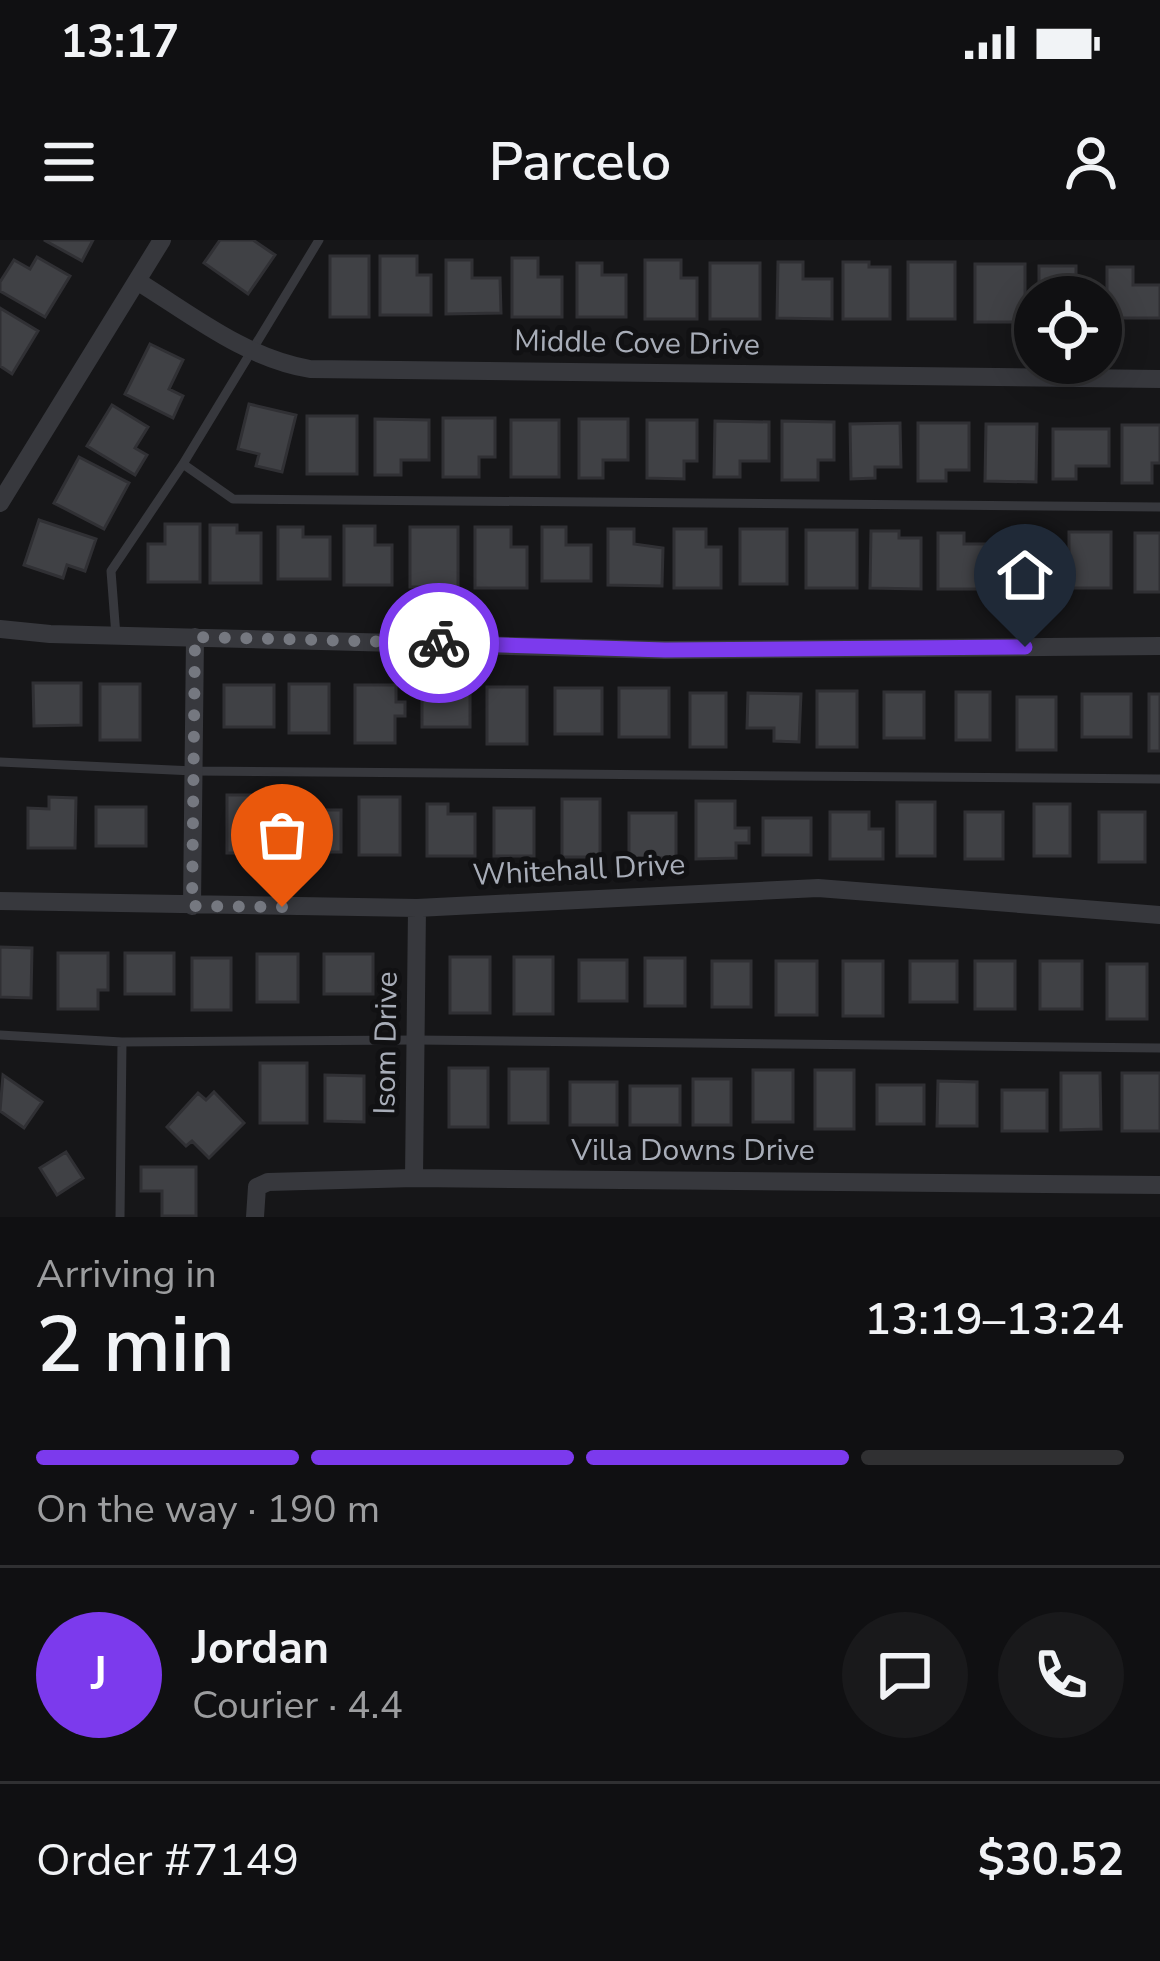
<!DOCTYPE html>
<html lang="en">
<head>
<meta charset="utf-8">
<style>
	:root { --surface:#101012; --page:#19191b; --text:#f1f3f6; --muted:#9c9d9f; --line:#303032; --accent:#7c3aed }
	body { margin:0; font-family:"Nunito Sans",sans-serif; background:var(--page); color:var(--text); height:100vh; display:flex; flex-direction:column; font-size:45px; white-space:nowrap }
	* { box-sizing:border-box; margin:0 }
	p { font-size:39px; color:var(--muted) }
	.icon { flex:none; width:66px; height:66px; fill:none; stroke:currentColor; stroke-width:2; stroke-linecap:round; stroke-linejoin:round }
	.map { position:relative; height:977px; overflow:hidden }
	.side { display:flex; flex-direction:column; background:var(--surface); flex:1 }
	.side>* { flex:none }
	.tools { position:absolute; left:1014px; top:36px; display:grid; gap:24px }
	.tools a { display:grid; place-items:center; width:108px; height:108px; border-radius:50%; background:var(--surface); box-shadow:0 6px 30px #0003,0 0 0 3px var(--line); font-size:60px }
	.pin { position:absolute; display:grid; place-items:center; width:102px; height:102px; color:#fff; margin:-123px -51px; border-radius:50% 50% 50% 0; rotate:-45deg; box-shadow:0 0 12px #0007 }
	.pin .icon { rotate:45deg }
	.courier { position:absolute; display:grid; place-items:center; width:120px; height:120px; margin:-60px; border:9px solid #7c3aed; border-radius:50%; background:#fff; color:#222; box-shadow:0 3px 15px #0007 }
	.headline em { font-style:normal; font-weight:600 }
	.headline div { display:flex; flex-direction:column-reverse }
	.headline { display:flex; align-items:center; justify-content:space-between; height:204px; padding:0 36px }
	h1 { font-size:78px; font-weight:600; line-height:90px }
	.bar { display:grid; grid-template-columns:repeat(4,1fr); gap:18px 12px; align-content:center; height:144px; padding:0 36px }
	.bar i { height:15px; border-radius:9px; background:var(--line) }
	.bar .active { background:var(--accent) }
	.bar p { grid-column:span 4 }
	.line { display:flex; align-items:center; gap:30px; padding:0 36px; border-top:3px solid var(--line) }
	.line div { flex:1 }
	.round { display:grid; place-items:center; flex:none; width:126px; height:126px; border-radius:63px; background:var(--page) }
	.status { display:flex; justify-content:space-between; align-items:center; height:84px; padding:0 60px; background:var(--surface); direction:ltr }
	.status svg { height:33px; fill:currentColor }
	header { display:flex; justify-content:space-between; align-items:center; height:156px; padding:0 36px; background:var(--surface); font-size:54px; font-weight:600 }
	.map>svg:first-child { display:block }
	.building { fill:#404145; stroke:#303034; stroke-width:3 }
	.lines { fill:none; stroke-linecap:round; stroke-linejoin:round }
	.service { stroke:#37383d; stroke-width:9 }
	.minor { stroke:#37383d; stroke-width:18 }
	.done { stroke:#757880; stroke-width:12; stroke-dasharray:0 21.6 }
	.route { stroke:#7c3aed; stroke-width:15 }
	.labels { text-anchor:middle; dominant-baseline:central; stroke-width:10; stroke-linejoin:round; paint-order:stroke }
	.street-label { font-size:30px; fill:#a8adb8; stroke:#111113 }
</style>
</head>
<body>
<div class="status"><b>13:17</b><svg viewBox="0 0 49 12"><path d="M0 12V9h3v3zM5 12V6h3v6zM10 12V3h3v9zM15 12V0h3v12zM26 1h20v11H26zM47 4h2v5h-2z"/></svg></div>
<header><svg class="icon" aria-label="menu" viewBox="0 0 24 24"><path d="M4 6h16M4 12h16M4 18h16"/></svg>Parcelo<svg class="icon" aria-label="person" viewBox="0 0 24 24"><circle cx="12" cy="8" r="4"/><path d="M4 21q1-7 8-7t8 7"/></svg></header>
<div class="map">
<svg width="1160" height="977" viewBox="0 0 1160 977">
	<rect width="100%" height="100%" fill="#161618"/>
	<!-- building -->
	<path class="building" d="M44,0H93L82,21Z
		M220,0H253L275,15L248,54L204,23Z
		M330,16H369V77H330Z
		M380,16H417V35H431V75H380Z
		M37,17L70,36L45,77L0,51V42L14,20L30,29Z
		M512,18H538V37H562V77H512Z
		M446,20H472V38H500L501,73L446,74Z
		M645,20H681V38H697V79H645Z
		M778,22H803V39H832V79L777,78Z
		M843,22H869V27H890V79H843Z
		M908,22H955V79H908Z
		M577,23H602V35H626V77H577Z
		M710,23H760V79H710Z
		M975,24H1025V82H975Z
		M1039,26H1076V46H1091V57H1039Z
		M1107,27H1133V45H1160V78H1107Z
		M0,68L38,91L12,134L0,126Z
		M150,104L183,120L169,149L183,156L173,178L125,154Z
		M249,164L296,175L282,232L256,226L259,214L238,209Z
		M112,165L148,187L135,208L147,215L135,235L87,206Z
		M307,176H357V234H307Z
		M443,178H495V217H479V237H443Z
		M375,179L429,180V220H401V235H375Z
		M579,179H628V220H603V238H579Z
		M511,180H559V237H511Z
		M647,180H697V221H684V239L647,238Z
		M715,181L769,182V221H740V237H714Z
		M782,181L834,182V220H818V240H782Z
		M900,183L901,227H875V238L851,239L850,184Z
		M918,183H969V230H946V241H918Z
		M986,184H1037L1036,242L985,241Z
		M1122,185H1160V223H1152V243H1122Z
		M1053,189H1109V226H1076V239H1053Z
		M79,217L129,243L104,289L54,263Z
		M39,280L96,299L85,331L67,325L63,338L24,325Z
		M165,284H200V342H148V304H165Z
		M210,285H237V293H261V343H210Z
		M344,286H375V305H392V345H344Z
		M278,287H303V297H330V339H278Z
		M410,287H458V347H410Z
		M475,287H511V307H527V348H475Z
		M542,287H566V305H591V341H542Z
		M608,289H634V304L663,308L662,346L608,345Z
		M674,289H706V307H721V348H674Z
		M740,289H787V344H740Z
		M806,290H857V348H806Z
		M871,291H899V298H921V349L870,348Z
		M1004,292H1036V310H1052V349H1004Z
		M1069,292H1111V348H1069Z
		M938,293H964V304H993V349H938Z
		M1135,293H1160V352H1135Z
		M33,443H81V485L34,486Z
		M100,444H140V500H100Z
		M289,444H329V493H289Z
		M224,445H274V487H224Z
		M355,445H396V462H405V476H395V503H355Z
		M422,447H470V487H422Z
		M487,447H527V504H487Z
		M555,448H602V494H555Z
		M619,448H669V497H619Z
		M817,451H857V507H817Z
		M884,452H924V498H884Z
		M956,452H990V500H956Z
		M690,453H726V507H690Z
		M748,453L801,454L799,502L774,501V488H747Z
		M1082,454H1131V497H1082Z
		M1149,454H1160V511H1149Z
		M1017,457H1056V510H1017Z
		M227,555H265V613H227Z
		M49,557L76,558L75,608H28V568L49,569Z
		M359,557H400V615H359Z
		M562,559H600V617H562Z
		M696,561H735V588H749V603H736V618L696,619Z
		M897,562H935V616H897Z
		M427,564H448V574H475V616H427Z
		M1034,564H1070V616H1034Z
		M96,567H146V606H96Z
		M494,568H534V616H494Z
		M295,570H341V612H295Z
		M830,572H869V589H883V619H830Z
		M965,572H1003V619H965Z
		M1099,572H1145V622H1099Z
		M629,573H676V618H629Z
		M763,578H811V615H763Z
		M0,707L32,708L31,758L0,757Z
		M58,713H108V750H98V769H58Z
		M125,713H174V754H125Z
		M257,714H298V762H257Z
		M324,714H373V754H324Z
		M450,717H490V773H450Z
		M514,717H553V774H514Z
		M192,718H231V770H192Z
		M645,718H685V766H645Z
		M579,720H627V761H579Z
		M712,721H751V767H712Z
		M776,721H817V775H776Z
		M843,721H883V776H843Z
		M910,721H957V762H910Z
		M975,721H1015V769H975Z
		M1040,721H1082V769H1040Z
		M1107,724H1147V779H1107Z
		M260,823H307V883H260Z
		M449,828H488V887H449Z
		M509,829H548V883H509Z
		M753,830H793V882H753Z
		M815,830H854V889H815Z
		M1061,833H1100L1101,889L1061,890Z
		M1122,833H1160V891H1122Z
		M3,835L42,862L24,888L0,871Z
		M325,835L364,836V882L325,881Z
		M693,839H731V885H693Z
		M938,841L977,842V886H937Z
		M570,842H617V885H570Z
		M877,845H924V884H877Z
		M630,846H680V885H630Z
		M1002,850H1047V891H1002Z
		M214,852L244,883L209,918L192,901L186,906L167,887L198,853L206,860Z
		M66,912L83,938L57,955L40,928Z
		M141,927H196V976H162V951H141Z"/>
	<g class="lines">
		<!-- service -->
		<path class="service" d="M183,224L233,259L1160,267
			M116,396L111,331L183,224L319,0
			M0,522L194,531L1160,539
			M0,795L122,802L416,800L1160,808
			M120,977L122,802"/>
		<!-- minor -->
		<path class="minor" d="M137,41C192,75 245,118 310,129L1160,139
			M0,263L162,0
			M0,389L50,394L665,410L1160,406
			M0,661L417,668L818,648L1160,675
			M192,666L195,397
			M414,938L417,668
			M255,977L257,947L268,942L414,938L1160,945"/>
	</g>
	<g class="lines">
		<!-- done -->
		<path class="done" d="M282,667L192,666L195,397L439,403"/>
		<!-- route -->
		<path class="route" d="M439,403L665,410L1025,407"/>
	</g>
	<g class="labels">
		<!-- street labels -->
		<g class="street-label">
			<text transform="translate(637 103) rotate(1)">Middle Cove Drive</text>
			<text transform="translate(579 630) rotate(-3)">Whitehall Drive</text>
			<text transform="translate(386 803) rotate(-89)">Isom Drive</text>
			<text x="693" y="910">Villa Downs Drive</text>
		</g>
	</g>
</svg>
<div class="tools">
<a><svg class="icon" aria-label="locate" viewBox="0 0 24 24"><circle cx="12" cy="12" r="6"/><path d="M12 2v4M12 18v4M2 12h4M18 12h4"/></svg></a>
</div>
<div class="pin" style="left:282px;top:667px;background:#ea580c"><svg class="icon" aria-label="bag" viewBox="0 0 24 24"><path d="M5 8h14l-1 12H6zM9 8a3 3 0 0 1 6 0"/></svg></div>
<div class="pin" style="left:1025px;top:407px;background:#1f2937"><svg class="icon" aria-label="home" viewBox="0 0 24 24"><path d="M3 11l9-7 9 7M6 9v11h12V9"/></svg></div>
<div class="courier" style="left:439px;top:403px"><svg class="icon" aria-label="bike" viewBox="0 0 24 24"><circle cx="6" cy="16" r="4"/><circle cx="18" cy="16" r="4"/><path d="M6 16l4-8h5l3 8M10 8l3 8H6M13 5h3"/></svg></div>
</div>
<section class="side">
<div class="headline"><div><h1>2 min</h1><p>Arriving in</p></div><em>13:19–13:24</em></div>
<div class="bar"><i class="active"></i><i class="active"></i><i class="active"></i><i></i><p>On the way · 190 m</p></div>
<div class="line" style="height:216px"><b class="round" style="background:var(--accent);color:#fff">J</b><div><b>Jordan</b><p>Courier · 4.4</p></div><a class="round"><svg class="icon" aria-label="chat" viewBox="0 0 24 24"><path d="M4 5h16v11H9l-5 4z"/></svg></a><a class="round"><svg class="icon" aria-label="phone" viewBox="0 0 24 24"><path d="M5 4h4l2 5-3 2q2 4 5 5l2-3 5 2v4C11 20 4 13 5 4z"/></svg></a></div>
<div class="line" style="height:156px"><div>Order #7149</div><b>$30.52</b></div>
</section>
</body>
</html>
